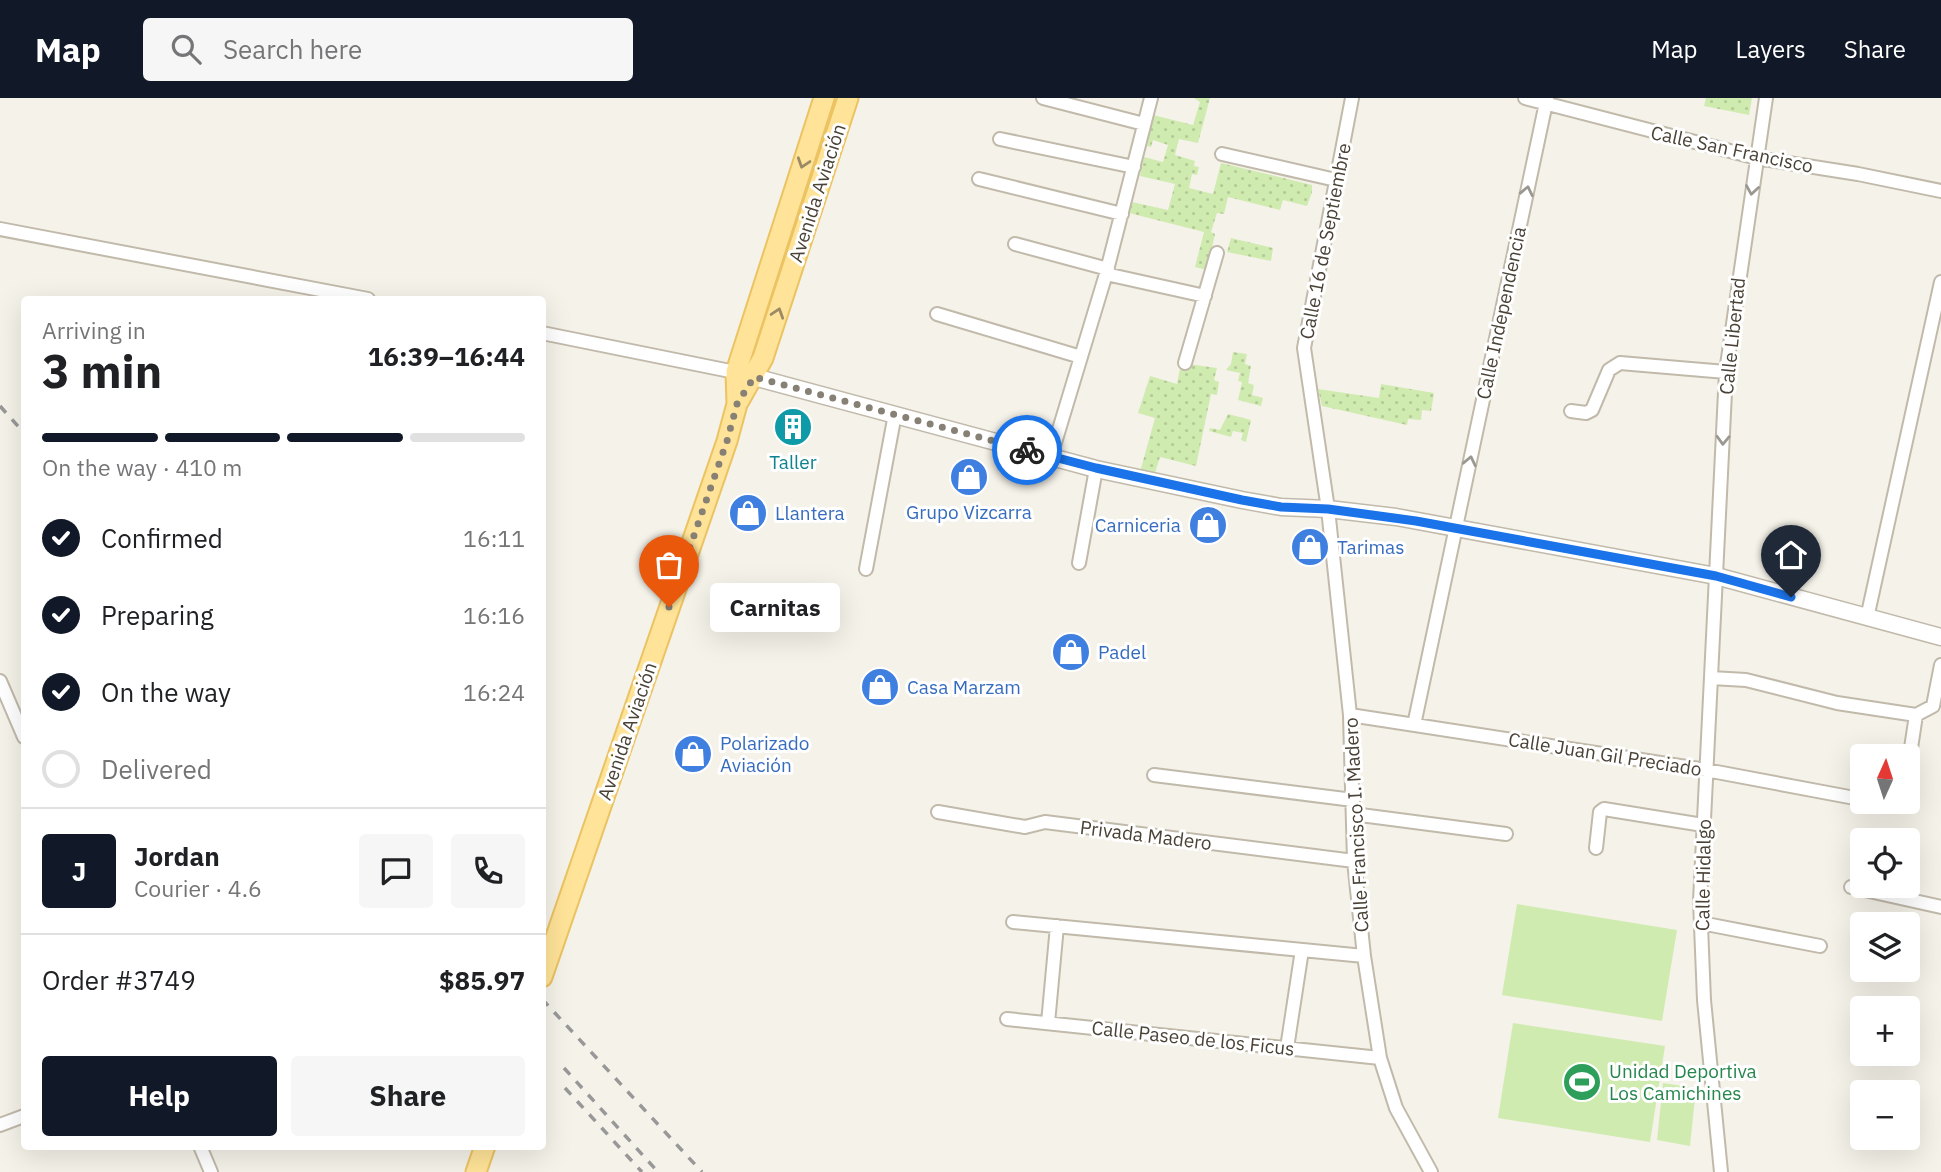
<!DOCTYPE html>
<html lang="en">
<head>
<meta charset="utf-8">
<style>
	:root { --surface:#fff; --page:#f6f6f6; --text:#202124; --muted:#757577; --line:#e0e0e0; --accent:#111827 }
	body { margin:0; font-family:"IBM Plex Sans",sans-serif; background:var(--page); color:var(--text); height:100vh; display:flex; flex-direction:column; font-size:26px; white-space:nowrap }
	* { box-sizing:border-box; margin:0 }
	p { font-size:23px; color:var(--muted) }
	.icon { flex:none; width:38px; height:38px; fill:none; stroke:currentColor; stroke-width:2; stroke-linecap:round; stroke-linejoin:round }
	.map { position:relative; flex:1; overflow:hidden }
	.drawer { position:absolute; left:21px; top:198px; width:525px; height:854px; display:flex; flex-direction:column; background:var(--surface); border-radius:7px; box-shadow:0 7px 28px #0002 }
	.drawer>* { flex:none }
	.needle { width:46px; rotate:3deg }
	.tools { position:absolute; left:1850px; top:646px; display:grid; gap:14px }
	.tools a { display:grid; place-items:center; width:70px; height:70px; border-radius:7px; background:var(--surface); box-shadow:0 7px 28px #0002; font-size:35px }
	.pin { position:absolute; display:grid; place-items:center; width:60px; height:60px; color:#fff; margin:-72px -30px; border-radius:50% 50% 50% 0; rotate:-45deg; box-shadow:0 0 7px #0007 }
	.pin .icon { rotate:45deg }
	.courier { position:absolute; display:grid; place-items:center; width:70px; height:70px; margin:-35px; border:5px solid #1a73e8; border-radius:50%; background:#fff; color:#222; box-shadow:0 2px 9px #0007 }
	.bubble { position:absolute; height:49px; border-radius:7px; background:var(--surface); box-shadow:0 7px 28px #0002; font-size:23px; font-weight:700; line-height:49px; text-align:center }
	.headline em { font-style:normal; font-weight:700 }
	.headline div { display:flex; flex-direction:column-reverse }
	.headline { display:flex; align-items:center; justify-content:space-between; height:119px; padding:0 21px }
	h1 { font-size:46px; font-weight:700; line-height:52px }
	.bar { display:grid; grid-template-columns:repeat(4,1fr); gap:10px 7px; align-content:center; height:84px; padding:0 21px }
	.bar i { height:9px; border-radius:5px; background:var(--line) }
	.bar .active { background:var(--accent) }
	.bar p { grid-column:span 4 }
	.line { display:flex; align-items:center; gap:18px; padding:0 21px; border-top:2px solid var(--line) }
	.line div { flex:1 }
	.round { display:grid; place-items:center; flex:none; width:74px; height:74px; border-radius:7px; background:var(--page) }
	ol { padding:0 21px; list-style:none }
	li { display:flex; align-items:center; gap:21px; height:77px }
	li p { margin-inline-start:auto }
	li .icon { padding:7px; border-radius:50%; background:var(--accent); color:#fff; stroke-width:4 }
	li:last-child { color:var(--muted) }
	li i { width:38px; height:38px; border:4px solid var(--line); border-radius:50% }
	.cta { display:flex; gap:14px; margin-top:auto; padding:14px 21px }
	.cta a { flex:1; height:80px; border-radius:7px; background:var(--accent); color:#fff; font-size:28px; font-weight:700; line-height:80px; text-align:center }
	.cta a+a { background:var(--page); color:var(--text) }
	header { display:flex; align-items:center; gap:42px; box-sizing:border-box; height:98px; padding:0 35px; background:var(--accent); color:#fff }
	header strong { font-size:33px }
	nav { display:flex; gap:38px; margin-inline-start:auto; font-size:24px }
	.search { width:490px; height:63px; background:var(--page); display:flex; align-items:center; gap:18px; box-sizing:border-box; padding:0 24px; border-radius:7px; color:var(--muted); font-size:26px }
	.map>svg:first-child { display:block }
	.grass { fill:url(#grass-dots) }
	.garden { fill:#d0ebb0 }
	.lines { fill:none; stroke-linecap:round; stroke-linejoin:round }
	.minor-casing { stroke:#c1baab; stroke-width:16 }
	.tertiary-casing { stroke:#c1baab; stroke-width:19 }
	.primary-casing { stroke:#ebc362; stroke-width:23 }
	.minor { stroke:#fff; stroke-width:12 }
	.tertiary { stroke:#fff; stroke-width:16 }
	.primary { stroke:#ffe398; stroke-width:19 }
	.rail { stroke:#989898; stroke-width:3.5; stroke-dasharray:9 9; stroke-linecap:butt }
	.oneway { stroke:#9b8a63 }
	.oneway2 { stroke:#9b9791 }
	.done { stroke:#868075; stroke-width:7; stroke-dasharray:0 12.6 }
	.route { stroke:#1a73e8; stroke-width:9 }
	.labels { text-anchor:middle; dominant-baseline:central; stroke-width:6; stroke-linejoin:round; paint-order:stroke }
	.street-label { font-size:19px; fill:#4a4237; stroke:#fff }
	.culture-label { font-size:19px; fill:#0d838f; stroke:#fff }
	.shop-label { font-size:19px; fill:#366cbe; stroke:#fff; text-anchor:start }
	.leisure-label { font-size:19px; fill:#27864d; stroke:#fff; text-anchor:start }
</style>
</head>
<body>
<header>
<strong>Map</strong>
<div class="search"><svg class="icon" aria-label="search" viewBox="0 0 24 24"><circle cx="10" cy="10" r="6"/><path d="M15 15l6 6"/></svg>Search here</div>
<nav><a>Map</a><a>Layers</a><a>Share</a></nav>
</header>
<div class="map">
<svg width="1941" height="1074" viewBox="0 0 1941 1074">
	<defs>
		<pattern id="grass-dots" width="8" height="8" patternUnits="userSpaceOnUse" patternTransform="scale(1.75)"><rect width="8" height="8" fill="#d0ebb0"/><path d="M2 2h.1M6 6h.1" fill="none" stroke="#b4cb98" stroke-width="1.8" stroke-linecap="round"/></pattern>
	</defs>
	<rect width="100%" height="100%" fill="#f5f2e9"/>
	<!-- grass -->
	<path class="grass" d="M1194,0H1210L1198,45L1179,41L1175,57L1195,63L1194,68L1199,69L1197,77L1192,76L1189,90L1213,96L1221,65L1312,87V94L1307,108L1283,102L1280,112L1228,99L1224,116L1217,115L1211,134L1215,136L1207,172L1195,169L1204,134L1129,115L1132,104L1168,112L1175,86L1140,78L1144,59L1163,64L1168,47L1153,42L1151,49L1147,48L1153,17L1193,27L1200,4Z
		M1706,0H1752L1749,17L1704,8Z
		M1231,140L1273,150L1271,163L1227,154Z
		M1233,254L1247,256L1245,266L1251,268L1248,285L1254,287L1252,297L1263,300L1261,308L1238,302L1242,284L1238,283L1240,275L1226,272L1231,266Z
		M1181,265L1217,270L1214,282L1219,284L1217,297L1211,296L1196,368L1160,359L1155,375L1140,374L1155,320L1138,315L1150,278L1177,286Z
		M1381,286L1434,295L1431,313L1422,312L1421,322L1408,321L1407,327L1322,308L1318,291L1379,300Z
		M1228,316L1251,322L1246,344L1241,342L1243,335L1233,333L1231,339L1209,333L1210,330L1220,332Z"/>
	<!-- garden -->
	<path class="garden" d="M1517,806L1677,832L1662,923L1502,897Z
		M1513,925L1665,948L1650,1044L1498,1020Z
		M1663,985L1696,990L1690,1048L1657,1042Z"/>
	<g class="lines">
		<defs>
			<path id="minor" d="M1043,0L1144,26
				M1352,0L1304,250L1328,411L1350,617L1354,763L1364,858L1380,960L1396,1010L1431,1074
				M1525,0L1757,60L1858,76L1941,93
				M1000,41L1134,69
				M1222,56L1336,82
				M979,81L1122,116
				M0,131L368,201
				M1015,146L1108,171
				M1106,176L1205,198
				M937,216L1081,259
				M542,235L740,275
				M1185,265L1217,155
				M1571,313L1586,315L1592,312L1609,272L1620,265L1726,274
				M1051,358L1106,176L1151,0
				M1079,465L1096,371
				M866,471L895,316
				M1867,520L1941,184
				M1711,580L1746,582L1837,605L1916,617
				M0,583L24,639
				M1350,617L1706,672L1860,701
				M1414,627L1547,0
				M1908,670L1916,617L1933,608L1941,567
				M1154,677L1353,702
				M1902,707V704
				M938,714L1025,729L1045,724L1354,763
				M1353,716L1506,736
				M1596,750L1600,714L1604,711L1703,727
				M1851,789L1941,809
				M1013,824L1364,858
				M1701,825L1820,848
				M1007,921L1380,960
				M1048,925L1057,828
				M1287,950L1302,852
				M0,1027L24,1018
				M200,1048L211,1074
				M1721,1074L1704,902L1700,803L1726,274L1766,0"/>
			<path id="tertiary" d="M754,279L1096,371L1242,402L1281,409L1328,411L1396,419L1716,478L1941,539"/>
			<path id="primary" d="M737,306L736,274L824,0
				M542,879L727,343L737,306L763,260L848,0
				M476,1074L485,1048"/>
		</defs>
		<!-- minor casing -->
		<use href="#minor" class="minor-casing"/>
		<!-- tertiary casing -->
		<use href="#tertiary" class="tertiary-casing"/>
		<!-- primary casing -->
		<use href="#primary" class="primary-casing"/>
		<!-- minor -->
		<use href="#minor" class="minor"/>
		<!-- tertiary -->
		<use href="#tertiary" class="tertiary"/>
		<!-- primary -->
		<use href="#primary" class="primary"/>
		<!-- rail -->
		<path class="rail" d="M0,308L24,335
			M542,901L702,1074
			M564,970L658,1074
			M565,990L642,1074"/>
	</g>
	<!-- one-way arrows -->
	<defs><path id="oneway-chevron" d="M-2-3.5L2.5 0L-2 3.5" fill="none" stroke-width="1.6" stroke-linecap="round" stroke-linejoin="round" transform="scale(1.75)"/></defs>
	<g class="oneway">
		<use href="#oneway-chevron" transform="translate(803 65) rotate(108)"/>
		<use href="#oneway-chevron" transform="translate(778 215) rotate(-72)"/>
	</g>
	<g class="oneway2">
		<use href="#oneway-chevron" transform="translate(1752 92) rotate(99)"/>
		<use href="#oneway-chevron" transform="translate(1527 93) rotate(-78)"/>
		<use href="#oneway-chevron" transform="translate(1723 342) rotate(92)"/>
		<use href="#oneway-chevron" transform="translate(1470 363) rotate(-78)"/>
	</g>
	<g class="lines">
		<!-- done -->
		<path class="done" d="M669,509L727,343L737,306L754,279L1027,352"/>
		<!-- route -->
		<path class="route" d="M1027,352L1096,370L1242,402L1281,409L1328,411L1416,423L1716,478L1791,499"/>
	</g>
	<!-- icons -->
	<defs>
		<symbol id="building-disc" viewBox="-11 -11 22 22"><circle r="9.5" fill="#0f9aa8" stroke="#fff"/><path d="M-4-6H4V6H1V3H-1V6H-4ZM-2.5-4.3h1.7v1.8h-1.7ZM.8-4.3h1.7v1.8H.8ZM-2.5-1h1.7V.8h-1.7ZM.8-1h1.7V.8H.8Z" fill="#fff"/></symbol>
		<symbol id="shop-disc" viewBox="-11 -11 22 22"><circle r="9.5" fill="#3f7fe0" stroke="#fff"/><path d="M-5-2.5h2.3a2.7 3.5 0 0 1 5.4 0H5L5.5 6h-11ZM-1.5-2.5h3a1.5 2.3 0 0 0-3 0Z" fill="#fff"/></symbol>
		<symbol id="stadium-disc" viewBox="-11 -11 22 22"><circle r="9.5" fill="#2e9e5b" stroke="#fff"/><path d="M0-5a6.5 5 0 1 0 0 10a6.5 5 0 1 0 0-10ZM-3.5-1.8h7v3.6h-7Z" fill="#fff"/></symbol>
	</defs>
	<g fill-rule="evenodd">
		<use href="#building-disc" x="771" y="307" width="44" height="44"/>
		<use href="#shop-disc" x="947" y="357" width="44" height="44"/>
		<use href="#shop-disc" x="726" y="393" width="44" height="44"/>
		<use href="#shop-disc" x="1186" y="405" width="44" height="44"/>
		<use href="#shop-disc" x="1288" y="427" width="44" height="44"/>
		<use href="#shop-disc" x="1049" y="532" width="44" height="44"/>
		<use href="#shop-disc" x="858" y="567" width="44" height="44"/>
		<use href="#shop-disc" x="671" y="634" width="44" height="44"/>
		<use href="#stadium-disc" x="1560" y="962" width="44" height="44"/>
	</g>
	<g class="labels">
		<!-- street labels -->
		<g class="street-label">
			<text transform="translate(1732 51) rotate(12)">Calle San Francisco</text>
			<text transform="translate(817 95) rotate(-72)">Avenida Aviación</text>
			<text transform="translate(1325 143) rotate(-79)">Calle 16 de Septiembre</text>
			<text transform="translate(1501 215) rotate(-78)">Calle Independencia</text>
			<text transform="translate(1732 238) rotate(-84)">Calle Libertad</text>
			<text transform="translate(627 633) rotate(-71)">Avenida Aviación</text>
			<text transform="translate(1605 656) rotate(9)">Calle Juan Gil Preciado</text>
			<text transform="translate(1356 727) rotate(-93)">Calle Francisco I. Madero</text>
			<text transform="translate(1146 737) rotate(7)">Privada Madero</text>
			<text transform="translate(1703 777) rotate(-89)">Calle Hidalgo</text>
			<text transform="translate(1193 940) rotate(6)">Calle Paseo de los Ficus</text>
		</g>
		<!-- culture labels -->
		<g class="culture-label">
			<text x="793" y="364">Taller</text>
		</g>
		<!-- shop labels -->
		<g class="shop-label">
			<text x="969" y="414" text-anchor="middle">Grupo Vizcarra</text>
			<text x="775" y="415">Llantera</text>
			<text x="1181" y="427" text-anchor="end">Carniceria</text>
			<text x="1337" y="449">Tarimas</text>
			<text x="1098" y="554">Padel</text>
			<text x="907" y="589">Casa Marzam</text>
			<text x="720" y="645">Polarizado<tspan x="720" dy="22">Aviación</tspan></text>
		</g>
		<!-- leisure labels -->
		<g class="leisure-label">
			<text x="1609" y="973">Unidad Deportiva<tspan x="1609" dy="22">Los Camichines</tspan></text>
		</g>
	</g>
</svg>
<div class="tools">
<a><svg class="needle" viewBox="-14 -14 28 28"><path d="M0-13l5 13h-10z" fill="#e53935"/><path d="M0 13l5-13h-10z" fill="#757577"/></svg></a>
<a><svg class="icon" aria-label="locate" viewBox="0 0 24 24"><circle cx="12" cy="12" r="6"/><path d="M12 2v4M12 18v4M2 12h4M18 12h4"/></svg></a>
<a><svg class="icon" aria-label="layers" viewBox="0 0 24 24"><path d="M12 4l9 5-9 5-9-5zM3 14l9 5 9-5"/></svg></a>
<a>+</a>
<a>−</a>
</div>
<div class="pin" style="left:669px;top:509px;background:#ea580c"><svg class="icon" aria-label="bag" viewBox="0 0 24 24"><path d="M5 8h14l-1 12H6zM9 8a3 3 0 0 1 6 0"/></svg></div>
<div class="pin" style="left:1791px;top:499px;background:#1f2937"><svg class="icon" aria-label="home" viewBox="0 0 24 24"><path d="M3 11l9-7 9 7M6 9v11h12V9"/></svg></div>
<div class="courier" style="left:1027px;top:352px"><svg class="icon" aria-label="bike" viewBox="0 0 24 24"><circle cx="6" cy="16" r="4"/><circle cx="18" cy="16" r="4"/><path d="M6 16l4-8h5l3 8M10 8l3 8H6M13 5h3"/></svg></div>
<div class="bubble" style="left:710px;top:485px;width:130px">Carnitas</div>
<section class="drawer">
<div class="headline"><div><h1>3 min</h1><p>Arriving in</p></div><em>16:39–16:44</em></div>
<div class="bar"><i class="active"></i><i class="active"></i><i class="active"></i><i></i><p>On the way · 410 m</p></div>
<ol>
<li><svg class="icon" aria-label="check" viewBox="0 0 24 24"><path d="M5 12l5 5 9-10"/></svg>Confirmed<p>16:11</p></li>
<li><svg class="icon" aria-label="check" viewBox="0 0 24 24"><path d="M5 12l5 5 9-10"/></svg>Preparing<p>16:16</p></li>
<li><svg class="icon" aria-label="check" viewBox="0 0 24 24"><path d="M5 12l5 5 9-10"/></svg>On the way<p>16:24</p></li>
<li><i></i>Delivered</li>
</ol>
<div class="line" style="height:126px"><b class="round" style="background:var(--accent);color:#fff">J</b><div><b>Jordan</b><p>Courier · 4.6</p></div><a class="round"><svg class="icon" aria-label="chat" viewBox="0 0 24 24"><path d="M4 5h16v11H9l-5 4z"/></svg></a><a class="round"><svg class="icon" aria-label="phone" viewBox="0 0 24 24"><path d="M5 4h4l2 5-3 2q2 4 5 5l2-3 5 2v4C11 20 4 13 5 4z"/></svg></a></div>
<div class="line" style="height:91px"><div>Order #3749</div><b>$85.97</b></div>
<div class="cta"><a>Help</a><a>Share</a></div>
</section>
</div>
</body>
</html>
